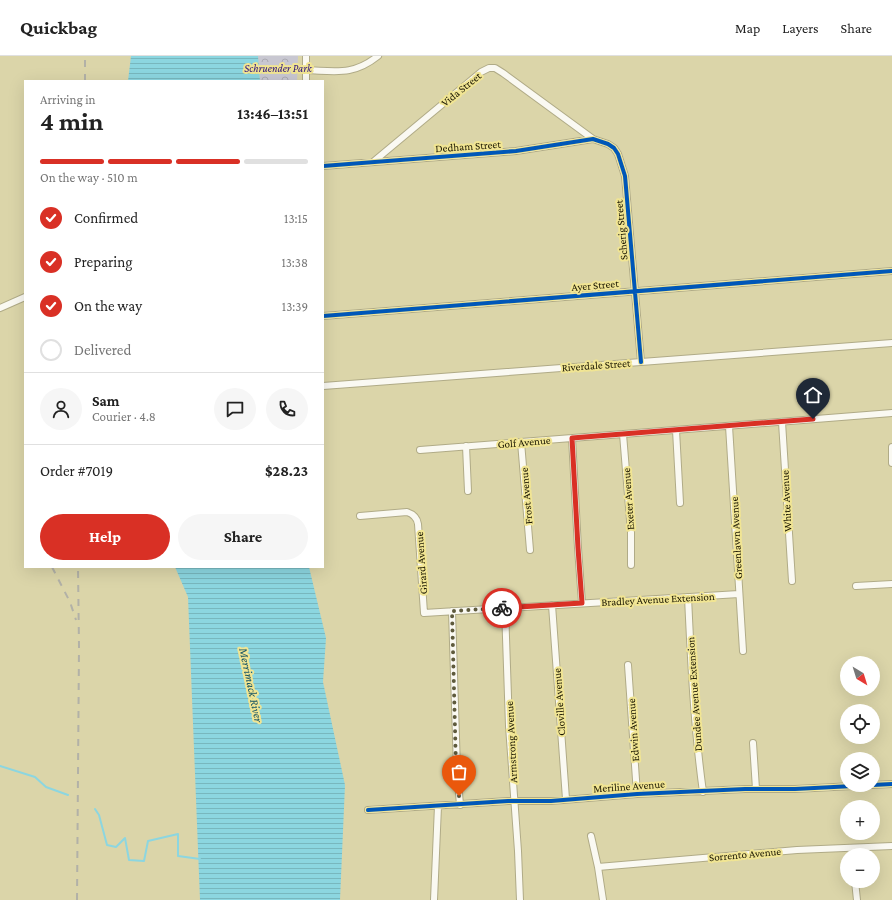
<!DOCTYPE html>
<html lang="en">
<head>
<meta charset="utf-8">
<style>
	:root { --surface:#fff; --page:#f6f6f6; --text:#222; --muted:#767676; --line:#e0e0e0; --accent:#d93025 }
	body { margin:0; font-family:"Crimson Pro",serif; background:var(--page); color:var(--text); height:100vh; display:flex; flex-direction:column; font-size:15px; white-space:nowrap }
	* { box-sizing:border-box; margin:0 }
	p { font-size:13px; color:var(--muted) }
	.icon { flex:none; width:22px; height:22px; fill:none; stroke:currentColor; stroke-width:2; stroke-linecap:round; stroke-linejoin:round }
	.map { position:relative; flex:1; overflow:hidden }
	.sheet { position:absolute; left:24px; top:24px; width:300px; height:488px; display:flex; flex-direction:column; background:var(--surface); border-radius:0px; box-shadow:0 4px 16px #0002 }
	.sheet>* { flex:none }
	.needle { width:26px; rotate:142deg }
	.buttons { position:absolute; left:840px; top:600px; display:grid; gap:8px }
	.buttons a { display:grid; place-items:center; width:40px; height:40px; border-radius:50%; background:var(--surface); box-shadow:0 4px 16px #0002; font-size:20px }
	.pin { position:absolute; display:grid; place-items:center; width:34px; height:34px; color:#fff; margin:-41px -17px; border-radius:50% 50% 50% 0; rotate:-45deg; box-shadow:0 0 4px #0007 }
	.pin .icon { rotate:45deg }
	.courier { position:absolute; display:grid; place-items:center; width:40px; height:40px; margin:-20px; border:3px solid #d93025; border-radius:50%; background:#fff; color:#222; box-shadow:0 1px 5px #0007 }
	.summary em { font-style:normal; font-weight:700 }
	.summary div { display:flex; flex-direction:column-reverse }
	.summary { display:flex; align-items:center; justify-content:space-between; height:68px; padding:0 16px }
	h1 { font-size:26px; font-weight:700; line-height:30px }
	.bar { display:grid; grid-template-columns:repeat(4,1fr); gap:6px 4px; align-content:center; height:48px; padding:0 16px }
	.bar i { height:5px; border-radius:3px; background:var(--line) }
	.bar .selected { background:var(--accent) }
	.bar p { grid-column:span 4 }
	.line { display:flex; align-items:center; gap:10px; padding:0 16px; border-top:1px solid var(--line) }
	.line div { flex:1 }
	.round { display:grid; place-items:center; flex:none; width:42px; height:42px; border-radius:21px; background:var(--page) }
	ol { padding:0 16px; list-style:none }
	li { display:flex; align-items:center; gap:12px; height:44px }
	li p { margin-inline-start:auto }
	li .icon { padding:4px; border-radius:50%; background:var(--accent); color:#fff; stroke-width:4 }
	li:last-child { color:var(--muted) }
	li i { width:22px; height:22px; border:2px solid var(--line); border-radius:50% }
	.cta { display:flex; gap:8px; margin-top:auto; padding:8px 16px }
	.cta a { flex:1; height:46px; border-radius:24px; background:var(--accent); color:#fff; font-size:16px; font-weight:700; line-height:46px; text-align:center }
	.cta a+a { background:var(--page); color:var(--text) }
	header { display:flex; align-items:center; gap:24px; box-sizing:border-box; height:56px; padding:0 20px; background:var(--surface); border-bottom:1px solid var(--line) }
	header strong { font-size:19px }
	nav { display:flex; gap:22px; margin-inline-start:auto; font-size:14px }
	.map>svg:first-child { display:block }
	.forest { fill:url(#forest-crowns) }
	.water { fill:url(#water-rules) }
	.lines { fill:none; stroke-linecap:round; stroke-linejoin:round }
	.stream { stroke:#8cd6e0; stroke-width:2 }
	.minor-casing { stroke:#b0ab87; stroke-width:8 }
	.minor { stroke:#faf9f2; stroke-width:6 }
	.rail { stroke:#b2b1a7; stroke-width:2; stroke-dasharray:7 7; stroke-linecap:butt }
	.cycleway-casing { stroke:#f1e593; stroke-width:6 }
	.cycleway { stroke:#0057b8; stroke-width:4 }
	.done { stroke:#5e5a3c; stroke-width:4; stroke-dasharray:0 7.2 }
	.route { stroke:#d93025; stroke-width:5 }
	.labels { text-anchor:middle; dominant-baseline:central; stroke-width:4; stroke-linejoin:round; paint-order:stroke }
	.park-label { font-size:11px; font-style:italic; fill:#2b1180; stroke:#f1e593 }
	.street-label { font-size:11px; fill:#1b1701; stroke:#f1e593 }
	.water-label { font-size:12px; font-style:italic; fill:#135263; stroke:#f1e593 }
</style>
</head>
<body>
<header>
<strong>Quickbag</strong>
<nav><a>Map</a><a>Layers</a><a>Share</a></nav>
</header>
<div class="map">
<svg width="892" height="844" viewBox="0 0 892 844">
	<defs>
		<pattern id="forest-crowns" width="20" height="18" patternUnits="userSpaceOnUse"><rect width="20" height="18" fill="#c8c7d1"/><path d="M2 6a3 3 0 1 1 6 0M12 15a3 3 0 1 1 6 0" fill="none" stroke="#abaab2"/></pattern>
		<pattern id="water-rules" width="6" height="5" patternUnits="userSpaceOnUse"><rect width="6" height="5" fill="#8cd6e0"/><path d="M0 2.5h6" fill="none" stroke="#78b7be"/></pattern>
	</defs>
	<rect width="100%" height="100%" fill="#dbd5a9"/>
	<!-- forest -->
	<path class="forest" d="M258,0H298L297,25H260Z"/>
	<!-- water -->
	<path class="water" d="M131,0H258L260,25H128Z
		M175,511H309L326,582L323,626L345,729L340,844H200L188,541Z"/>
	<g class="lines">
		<!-- stream -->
		<path class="stream" d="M0,710L35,721L46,731L68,739
			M95,753L99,759L107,789L116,791L125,782L129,804L144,805L148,785L178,778V800L200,803"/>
		<defs>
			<path id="minor" d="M306,14C336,15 353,20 378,0
				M306,25V0
				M373,106L481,16L489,12H495L503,17L593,83
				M323,110L516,95L593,83L608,88L614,92L618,98L625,120L641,306
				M0,252L25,241
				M323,260L892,215
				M323,330L892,287
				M782,366L792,525
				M729,370L743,595
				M676,374L680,447
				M623,378L631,476V509
				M572,382L578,492L582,547
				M521,386L530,494
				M466,390L468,435
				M892,391V407
				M420,394L892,357
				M360,460L407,456C413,458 417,461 418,468L424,557L739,538
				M856,530L892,528
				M688,541C691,606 694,671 703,736
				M552,549L566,743
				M505,552L509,670L518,795L520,844
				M452,555L457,713L460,749
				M628,609L637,738
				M753,687L756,733
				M368,754L508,745H551L637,738L745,733H795L892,728
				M591,780L598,811L603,844
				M598,811L797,794L892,790
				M855,825L857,844
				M434,844L438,750"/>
		</defs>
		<!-- minor casing -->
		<use href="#minor" class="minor-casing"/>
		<!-- minor -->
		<use href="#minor" class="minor"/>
		<!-- rail -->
		<path class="rail" d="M85,25V0
			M52,511L70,546L76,564
			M77,844L79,591L78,511"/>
		<defs>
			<path id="cycleway" d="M323,110L516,95L593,83L608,88L614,92L618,98L625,120L641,306
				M323,260L892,215
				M368,754L508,745H551L637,738L745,733H795L892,728"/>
		</defs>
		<!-- cycleway casing -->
		<use href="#cycleway" class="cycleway-casing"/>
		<!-- cycleway -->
		<use href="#cycleway" class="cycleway"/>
	</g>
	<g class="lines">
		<!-- done -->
		<path class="done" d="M459,740L456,712L452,555L502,552"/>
		<!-- route -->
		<path class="route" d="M502,552L582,547L578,492L572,382L813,363"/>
	</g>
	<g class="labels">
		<!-- park labels -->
		<g class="park-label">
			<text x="278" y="12">Schruender Park</text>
		</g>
		<!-- street labels -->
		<g class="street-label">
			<text transform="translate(461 33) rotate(-39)">Vida Street</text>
			<text transform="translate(468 90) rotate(-4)">Dedham Street</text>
			<text transform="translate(621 174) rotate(-95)">Scherig Street</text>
			<text transform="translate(595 229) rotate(-5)">Ayer Street</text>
			<text transform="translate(596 309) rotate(-4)">Riverdale Street</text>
			<text transform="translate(524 386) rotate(-5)">Golf Avenue</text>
			<text transform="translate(526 440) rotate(-95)">Frost Avenue</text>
			<text transform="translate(628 443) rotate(-94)">Exeter Avenue</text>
			<text transform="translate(786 445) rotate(-93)">White Avenue</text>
			<text transform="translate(736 482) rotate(-93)">Greenlawn Avenue</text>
			<text transform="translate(421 507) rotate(-94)">Girard Avenue</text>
			<text transform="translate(658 543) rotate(-3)">Bradley Avenue Extension</text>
			<text transform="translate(694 638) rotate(-94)">Dundee Avenue Extension</text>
			<text transform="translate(559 646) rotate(-94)">Cloville Avenue</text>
			<text transform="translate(633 674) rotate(-94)">Edwin Avenue</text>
			<text transform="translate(511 686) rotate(-93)">Armstrong Avenue</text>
			<text transform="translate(629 730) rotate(-4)">Meriline Avenue</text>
			<text transform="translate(745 798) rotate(-5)">Sorrento Avenue</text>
		</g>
		<!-- water labels -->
		<g class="water-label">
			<text transform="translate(251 629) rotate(78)">Merrimack River</text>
		</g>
	</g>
</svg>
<div class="buttons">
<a><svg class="needle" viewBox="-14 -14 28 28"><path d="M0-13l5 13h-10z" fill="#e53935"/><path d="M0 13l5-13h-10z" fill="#767676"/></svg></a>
<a><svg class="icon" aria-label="locate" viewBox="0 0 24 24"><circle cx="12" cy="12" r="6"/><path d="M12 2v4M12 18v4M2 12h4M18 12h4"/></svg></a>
<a><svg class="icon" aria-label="layers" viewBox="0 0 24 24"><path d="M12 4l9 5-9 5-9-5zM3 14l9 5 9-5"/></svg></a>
<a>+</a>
<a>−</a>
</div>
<div class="pin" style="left:459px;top:740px;background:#ea580c"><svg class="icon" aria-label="bag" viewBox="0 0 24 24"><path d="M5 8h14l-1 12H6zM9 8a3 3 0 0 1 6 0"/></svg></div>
<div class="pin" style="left:813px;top:363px;background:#1f2937"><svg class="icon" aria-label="home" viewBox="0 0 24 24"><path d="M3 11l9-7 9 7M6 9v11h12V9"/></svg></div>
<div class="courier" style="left:502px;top:552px"><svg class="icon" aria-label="bike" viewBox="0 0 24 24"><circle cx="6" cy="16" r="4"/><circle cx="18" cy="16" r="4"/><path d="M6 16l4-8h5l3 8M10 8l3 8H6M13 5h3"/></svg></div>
<section class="sheet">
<div class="summary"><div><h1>4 min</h1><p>Arriving in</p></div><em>13:46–13:51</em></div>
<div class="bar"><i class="selected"></i><i class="selected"></i><i class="selected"></i><i></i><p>On the way · 510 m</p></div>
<ol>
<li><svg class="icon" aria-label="check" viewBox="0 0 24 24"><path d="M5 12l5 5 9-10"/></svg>Confirmed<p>13:15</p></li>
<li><svg class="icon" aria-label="check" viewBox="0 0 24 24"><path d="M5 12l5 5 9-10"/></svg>Preparing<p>13:38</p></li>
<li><svg class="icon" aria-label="check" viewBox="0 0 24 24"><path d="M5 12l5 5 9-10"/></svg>On the way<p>13:39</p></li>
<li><i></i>Delivered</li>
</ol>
<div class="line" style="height:72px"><a class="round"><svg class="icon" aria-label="person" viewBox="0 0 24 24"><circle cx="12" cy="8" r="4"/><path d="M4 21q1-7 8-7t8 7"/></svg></a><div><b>Sam</b><p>Courier · 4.8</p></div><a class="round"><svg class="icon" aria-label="chat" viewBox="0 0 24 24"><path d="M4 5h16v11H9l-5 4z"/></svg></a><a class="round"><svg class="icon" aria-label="phone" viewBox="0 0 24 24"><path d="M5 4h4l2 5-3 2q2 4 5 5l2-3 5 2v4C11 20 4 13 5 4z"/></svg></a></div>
<div class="line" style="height:52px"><div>Order #7019</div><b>$28.23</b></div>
<div class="cta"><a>Help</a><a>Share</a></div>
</section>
</div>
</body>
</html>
